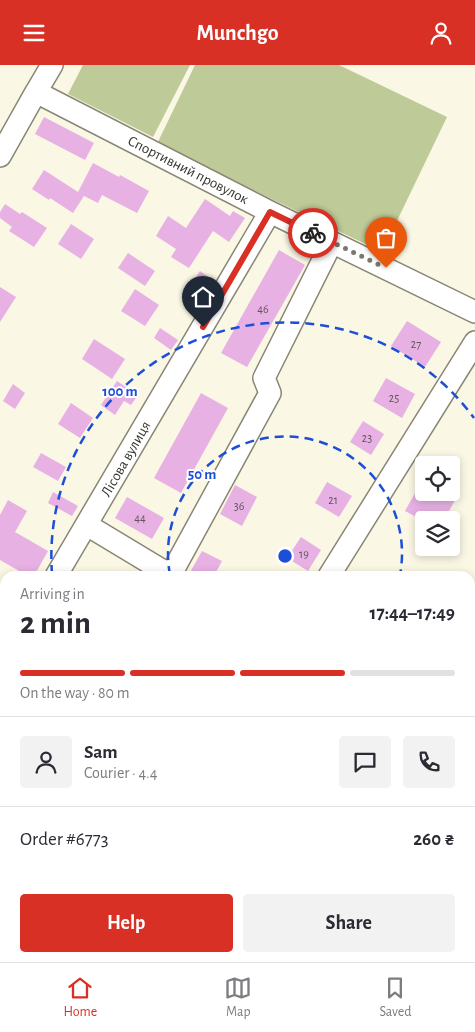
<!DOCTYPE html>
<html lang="en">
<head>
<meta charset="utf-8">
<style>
	:root { --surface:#fff; --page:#f2f2f3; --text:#2b2b33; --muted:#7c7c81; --line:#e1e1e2; --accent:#d93025 }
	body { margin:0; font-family:"Alegreya Sans",sans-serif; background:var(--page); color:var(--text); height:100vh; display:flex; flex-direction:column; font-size:19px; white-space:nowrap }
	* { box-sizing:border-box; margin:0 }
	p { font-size:16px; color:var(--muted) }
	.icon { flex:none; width:28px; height:28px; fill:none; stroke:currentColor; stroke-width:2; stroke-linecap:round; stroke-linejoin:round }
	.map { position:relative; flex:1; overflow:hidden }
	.drawer { position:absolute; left:0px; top:506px; width:475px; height:391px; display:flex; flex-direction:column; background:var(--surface); border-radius:15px 15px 0 0; box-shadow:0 2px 8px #0003 }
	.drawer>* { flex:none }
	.controls { position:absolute; left:415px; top:391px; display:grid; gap:10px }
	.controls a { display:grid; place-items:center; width:45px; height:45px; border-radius:5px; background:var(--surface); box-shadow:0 2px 8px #0003; font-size:25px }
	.pin { position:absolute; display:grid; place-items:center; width:42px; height:42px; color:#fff; margin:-51px -21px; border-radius:50% 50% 50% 0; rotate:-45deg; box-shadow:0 0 5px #0007 }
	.pin .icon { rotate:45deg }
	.courier { position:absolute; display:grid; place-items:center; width:50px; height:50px; margin:-25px; border:4px solid #d93025; border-radius:50%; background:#fff; color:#222; box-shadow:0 1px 6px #0007 }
	.headline em { font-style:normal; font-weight:600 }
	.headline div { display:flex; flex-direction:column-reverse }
	.headline { display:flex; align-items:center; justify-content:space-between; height:85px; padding:0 20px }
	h1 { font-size:32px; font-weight:600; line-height:38px }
	.bar { display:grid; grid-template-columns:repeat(4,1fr); gap:8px 5px; align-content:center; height:60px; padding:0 20px }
	.bar i { height:6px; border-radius:4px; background:var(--line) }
	.bar .current { background:var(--accent) }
	.bar p { grid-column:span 4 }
	.line { display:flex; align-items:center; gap:12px; padding:0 20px; border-top:1px solid var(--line) }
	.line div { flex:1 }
	.round { display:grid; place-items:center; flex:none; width:52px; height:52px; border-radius:5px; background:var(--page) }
	.button { display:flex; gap:10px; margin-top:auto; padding:10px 20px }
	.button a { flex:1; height:58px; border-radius:5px; background:var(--accent); color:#fff; font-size:20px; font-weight:600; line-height:58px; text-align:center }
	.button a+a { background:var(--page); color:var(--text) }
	header { display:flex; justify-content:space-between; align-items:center; height:65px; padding:0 20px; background:var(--accent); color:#fff; font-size:22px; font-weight:600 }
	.tabs { display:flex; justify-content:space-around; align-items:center; height:70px; border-top:1px solid var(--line); background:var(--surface); font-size:14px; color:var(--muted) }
	.tabs a { display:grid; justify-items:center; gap:2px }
	.tabs .current { color:var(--accent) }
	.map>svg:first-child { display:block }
	.garden { fill:#beca97 }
	.building { fill:#e7b1e4 }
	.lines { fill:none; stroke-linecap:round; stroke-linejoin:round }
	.minor-casing { stroke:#898675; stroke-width:24 }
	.minor { stroke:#fff; stroke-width:21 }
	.done { stroke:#7b796e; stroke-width:5; stroke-dasharray:0 9 }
	.route { stroke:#d93025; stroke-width:6 }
	.ring { fill:none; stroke:#1d4ed8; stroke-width:2.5; stroke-dasharray:9 6 }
	.labels { text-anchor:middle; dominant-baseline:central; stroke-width:4; stroke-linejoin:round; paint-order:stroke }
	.number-label { font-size:12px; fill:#63545c }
	.street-label { font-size:15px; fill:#37352e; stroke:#fff }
	.centre { fill:#1d4ed8; stroke:#fff; stroke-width:2.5 }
	.ring-label { font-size:15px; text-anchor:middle; font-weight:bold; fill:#1d4ed8; stroke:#fff; stroke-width:4; stroke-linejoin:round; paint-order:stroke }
</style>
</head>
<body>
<header><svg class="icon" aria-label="menu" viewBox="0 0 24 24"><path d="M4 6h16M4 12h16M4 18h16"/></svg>Munchgo<svg class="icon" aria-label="person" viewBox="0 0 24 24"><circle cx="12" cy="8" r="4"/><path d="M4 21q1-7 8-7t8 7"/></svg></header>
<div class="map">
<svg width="475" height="897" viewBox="0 0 475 897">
	<rect width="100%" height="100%" fill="#faf7e4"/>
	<!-- garden -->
	<path class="garden" d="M83,0H190L153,72L68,29Z
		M195,0H339L447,52L382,187L157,79Z"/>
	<!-- building -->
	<path class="building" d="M44,52L94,78L85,95L35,69Z
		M93,98L119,112L120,110L149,126L137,148L102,130L98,138L84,131L73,148L50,133L49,135L32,124L44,105L78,127Z
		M205,134L230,151L233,146L245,153L229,177L213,166L189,203L171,192L176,184L156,171L168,151L186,163Z
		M5,139L20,149L22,147L47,163L34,182L9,166L12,162L0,153V147Z
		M71,159L94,174L81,194L58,179Z
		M279,185L305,200L247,302L221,288Z
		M128,188L155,206L145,221L118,203Z
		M200,206L213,215L205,227L192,218Z
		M0,222L16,232L0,257Z
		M135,224L159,240L145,261L121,246Z
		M407,256L441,277L425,302L391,281Z
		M160,263L178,275L171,285L154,273Z
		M94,274L125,294L112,314L82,294Z
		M386,313L415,329L402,353L373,336Z
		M117,316L138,330L131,340L124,336L115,350L101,340Z
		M13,319L25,328L15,344L3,336Z
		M201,328L228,343L181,428L154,413Z
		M71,338L93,353L80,373L58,359Z
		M363,356L384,369L371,390L350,377Z
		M41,388L66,402L58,416L33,402Z
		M327,417L352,431L339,452L315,438Z
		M235,420L257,432L242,461L220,449Z
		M53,427L78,441L72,451L48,438Z
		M415,428H459L444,455H422L405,446Z
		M127,432L164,453L152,474L115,453Z
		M8,435L27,446L15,467L48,486L34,511H28L0,495V450Z
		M301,472L321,485L308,506L287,493Z
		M202,486L222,496L214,511H188Z"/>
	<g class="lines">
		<defs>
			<path id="minor" d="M36,27L270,147L475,247
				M0,91L36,27L52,0
				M87,460L170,510
				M56,511L270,147
				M170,511L270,328L264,313L332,177
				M329,511L475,277
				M0,602L5,594
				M0,668L5,670
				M0,878L5,880
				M95,897L98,892"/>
		</defs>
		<!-- minor casing -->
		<use href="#minor" class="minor-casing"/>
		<!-- minor -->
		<use href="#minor" class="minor"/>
	</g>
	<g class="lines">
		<!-- done -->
		<path class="done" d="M313,168L386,203"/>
		<!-- route -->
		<path class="route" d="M203,262L270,147L313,168"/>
	</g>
	<!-- distance rings -->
	<g class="ring">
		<path d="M170 510A117 117 0 1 1 400 510"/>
		<path d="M52 509A234 234 0 0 1 474 353"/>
	</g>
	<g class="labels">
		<!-- number labels -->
		<g class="number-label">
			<text x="263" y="244">46</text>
			<text x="416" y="279">27</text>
			<text x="394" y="333">25</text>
			<text x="367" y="373">23</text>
			<text x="333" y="435">21</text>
			<text x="239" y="441">36</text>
			<text x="140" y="453">44</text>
			<text x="304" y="489">19</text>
		</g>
		<!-- street labels -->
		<g class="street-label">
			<text transform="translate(188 105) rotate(27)">Спортивний провулок</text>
			<text transform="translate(126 394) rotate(-60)">Лісова вулиця</text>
		</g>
	</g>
	<circle cx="285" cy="491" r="8" class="centre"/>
	<g class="ring-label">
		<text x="120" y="331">100 m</text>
		<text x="202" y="414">50 m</text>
	</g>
</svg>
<div class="controls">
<a><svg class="icon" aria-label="locate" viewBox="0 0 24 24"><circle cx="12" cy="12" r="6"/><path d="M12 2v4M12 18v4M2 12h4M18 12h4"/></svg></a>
<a><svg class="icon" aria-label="layers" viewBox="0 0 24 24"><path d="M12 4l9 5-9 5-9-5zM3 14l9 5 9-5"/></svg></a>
</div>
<div class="pin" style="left:386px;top:203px;background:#ea580c"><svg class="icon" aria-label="bag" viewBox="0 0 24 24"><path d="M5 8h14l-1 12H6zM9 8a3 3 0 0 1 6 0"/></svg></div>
<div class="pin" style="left:203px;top:262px;background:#1f2937"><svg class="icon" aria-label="home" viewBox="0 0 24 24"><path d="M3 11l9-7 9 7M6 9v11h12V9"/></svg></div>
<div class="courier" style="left:313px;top:168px"><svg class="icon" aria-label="bike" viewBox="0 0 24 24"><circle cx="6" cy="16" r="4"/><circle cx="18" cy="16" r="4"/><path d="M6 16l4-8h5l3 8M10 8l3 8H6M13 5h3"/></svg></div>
<section class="drawer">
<div class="headline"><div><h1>2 min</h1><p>Arriving in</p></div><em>17:44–17:49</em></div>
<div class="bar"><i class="current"></i><i class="current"></i><i class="current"></i><i></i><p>On the way · 80 m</p></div>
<div class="line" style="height:90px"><a class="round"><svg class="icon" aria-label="person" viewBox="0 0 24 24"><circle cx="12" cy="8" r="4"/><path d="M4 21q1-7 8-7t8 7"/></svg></a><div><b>Sam</b><p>Courier · 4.4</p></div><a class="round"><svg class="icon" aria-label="chat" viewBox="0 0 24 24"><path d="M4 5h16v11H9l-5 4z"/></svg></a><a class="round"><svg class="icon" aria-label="phone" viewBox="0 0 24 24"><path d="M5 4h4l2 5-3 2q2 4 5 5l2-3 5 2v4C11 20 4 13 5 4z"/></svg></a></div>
<div class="line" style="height:65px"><div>Order #6773</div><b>260 ₴</b></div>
<div class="button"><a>Help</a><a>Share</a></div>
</section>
</div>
<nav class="tabs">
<a class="current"><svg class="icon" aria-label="home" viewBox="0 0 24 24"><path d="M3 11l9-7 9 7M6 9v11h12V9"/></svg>Home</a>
<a><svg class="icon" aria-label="map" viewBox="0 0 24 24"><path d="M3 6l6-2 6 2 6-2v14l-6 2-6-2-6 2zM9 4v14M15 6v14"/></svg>Map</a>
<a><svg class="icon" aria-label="saved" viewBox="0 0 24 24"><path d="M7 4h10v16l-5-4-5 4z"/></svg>Saved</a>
</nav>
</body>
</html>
